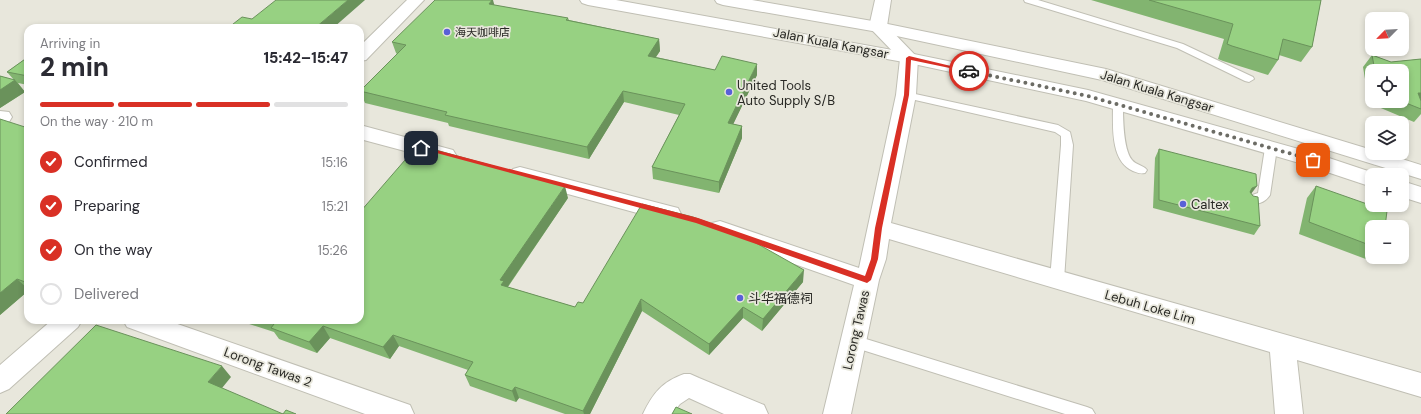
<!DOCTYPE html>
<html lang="en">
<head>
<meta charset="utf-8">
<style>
	:root { --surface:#fff; --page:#f2f2f3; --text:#2b2b33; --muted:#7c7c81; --line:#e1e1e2; --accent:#d93025 }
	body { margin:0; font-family:"DM Sans","Noto Sans SC",sans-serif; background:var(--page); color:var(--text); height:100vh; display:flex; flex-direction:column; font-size:15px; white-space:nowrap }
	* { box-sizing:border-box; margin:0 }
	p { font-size:13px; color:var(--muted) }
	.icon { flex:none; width:22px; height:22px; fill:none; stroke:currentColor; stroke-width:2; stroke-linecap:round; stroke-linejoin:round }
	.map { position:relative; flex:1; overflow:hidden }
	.details { position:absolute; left:24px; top:24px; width:340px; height:300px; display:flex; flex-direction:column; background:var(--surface); border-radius:12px; box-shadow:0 2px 6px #0003 }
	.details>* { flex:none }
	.needle { width:26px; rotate:246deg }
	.controls { position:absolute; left:1365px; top:12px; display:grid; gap:8px }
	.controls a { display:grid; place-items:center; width:44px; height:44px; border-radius:8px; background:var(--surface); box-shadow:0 2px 6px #0003; font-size:20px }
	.pin { position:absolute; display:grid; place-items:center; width:34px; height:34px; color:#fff; margin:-17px; border-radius:8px; box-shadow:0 2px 6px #0006 }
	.courier { position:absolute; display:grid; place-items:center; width:40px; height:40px; margin:-20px; border:3px solid #d93025; border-radius:50%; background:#fff; color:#222; box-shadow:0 1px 5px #0007 }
	.headline em { font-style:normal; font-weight:800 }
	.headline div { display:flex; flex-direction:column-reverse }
	.headline { display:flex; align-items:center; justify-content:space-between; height:68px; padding:0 16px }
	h1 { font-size:26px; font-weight:800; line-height:30px }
	.bar { display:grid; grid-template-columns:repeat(4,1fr); gap:6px 4px; align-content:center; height:48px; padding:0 16px }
	.bar i { height:5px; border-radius:3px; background:var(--line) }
	.bar .on { background:var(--accent) }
	.bar p { grid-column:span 4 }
	ol { padding:0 16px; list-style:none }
	li { display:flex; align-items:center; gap:12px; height:44px }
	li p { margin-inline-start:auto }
	li .icon { padding:4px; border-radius:50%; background:var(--accent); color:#fff; stroke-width:4 }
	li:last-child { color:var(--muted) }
	li i { width:22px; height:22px; border:2px solid var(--line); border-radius:50% }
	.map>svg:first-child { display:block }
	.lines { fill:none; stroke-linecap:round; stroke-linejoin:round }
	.lane-casing { stroke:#c0bfb4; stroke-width:2 }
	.street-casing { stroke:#c0bfb4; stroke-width:2 }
	.highway-casing { stroke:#c0bfb4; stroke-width:2 }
	.lane { fill:#fff; fill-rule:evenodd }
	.street { fill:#fff; fill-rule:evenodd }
	.highway { fill:#fff; fill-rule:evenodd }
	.wall { fill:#82b470 }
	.shaded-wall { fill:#6a925b }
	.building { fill:#97d182; stroke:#6a925b }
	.route { fill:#d93025 }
	.done { stroke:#6c6c65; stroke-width:4; stroke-dasharray:0 7.2 }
	.poi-dot { fill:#5960d8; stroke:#e8e7dc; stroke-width:1.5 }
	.labels { text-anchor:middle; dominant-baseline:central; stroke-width:3.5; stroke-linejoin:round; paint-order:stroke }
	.far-poi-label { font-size:11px; fill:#292925; stroke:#e8e7dc; text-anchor:start }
	.street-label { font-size:13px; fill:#292925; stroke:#e8e7dc }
	.poi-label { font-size:13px; fill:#292925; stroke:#e8e7dc; text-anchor:start }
</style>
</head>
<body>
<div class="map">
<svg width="1421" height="414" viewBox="0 0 1421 414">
	<rect width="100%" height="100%" fill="#e8e7dc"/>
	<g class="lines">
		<defs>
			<path id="lane" d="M1024,0H1038L1183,44L1253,77L1254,79L1249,82L1245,81L1177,48L1025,2Z
				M906,92L1058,125L1070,132L1073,145L1064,280L1062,284L1057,285L1052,284L1050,280L1061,145V136L1055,132L902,97L901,95Z
				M1118,101L1123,104C1123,117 1123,149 1132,160C1136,165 1143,165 1147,170L1145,173C1140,174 1138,173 1133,171C1110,161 1113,126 1113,104Z
				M1271,144L1275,145L1277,148L1270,195C1265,203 1255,206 1247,203L1245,200L1247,197L1258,193L1265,148L1267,145Z
				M853,335L1087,407L1092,409L1095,414H1065L853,347L848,345L846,341L848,337Z"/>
			<path id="street" d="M407,0H424L366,60L360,61V46Z
				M875,0H891L887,26L918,58L916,95L891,223L1421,373V397L1297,360L1303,414H1275L1270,352L889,239L886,259L879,280L851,414H823L854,285L712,235L709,229L712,223L720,221L859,268L896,95L900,59L869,27Z
				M0,111L9,112L12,117L9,122L0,124Z
				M360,125L453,150L456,155L453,160L446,162L360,139Z
				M520,167L670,206L678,208L681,214L678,220L670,222L513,179L509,174L513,169Z
				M52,320H82L78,327L9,389L0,393V365Z
				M123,320H166L410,405L414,414H365L127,327Z
				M684,374H690L699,378L764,405L768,414H724L689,398L680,404L672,414H643C653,393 662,382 684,374Z"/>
			<path id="highway" d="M580,0H616L909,53L1088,90L1320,155L1380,175H1372V187L1306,165L1086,101L909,63L588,5L582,3Z
				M715,0H752L878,22L1106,69L1372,150V153H1383L1421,165V179L1102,80L878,32L723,5L717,3Z
				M1402,181L1421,187V203L1402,197Z"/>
		</defs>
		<!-- lane casing -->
		<use href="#lane" class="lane-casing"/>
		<!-- street casing -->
		<use href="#street" class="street-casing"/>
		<!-- highway casing -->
		<use href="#highway" class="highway-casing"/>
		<!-- lane -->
		<use href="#lane" class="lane"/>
		<!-- street -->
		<use href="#street" class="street"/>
		<!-- highway -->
		<use href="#highway" class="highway"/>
	</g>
	<!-- wall -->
	<path class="wall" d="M1091,0H1321L1312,47L1301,62L1279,55L1278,60L1268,75L1223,61L1218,59L1224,39Z
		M494,5L568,18L569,20L659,39L660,51L656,57L715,70L757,75L733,124L742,126V138L719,193L653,179L652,167L679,115L624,102L589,159L449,126L448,123L365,103L360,91L397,54L396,53L392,42Z
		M1372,55L1391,62L1421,59V114L1414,122L1376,106L1373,101H1402V71H1372V98L1368,97L1363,67Z
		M28,57V85L18,83L25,92L0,108V76L14,80L7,72Z
		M28,128V291L0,315Z
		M1159,149L1251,194L1260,226L1254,235L1153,208L1155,158Z
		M1316,186L1372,227V257H1376L1371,261L1299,234L1307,198Z
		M568,198L508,287L575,307L583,303L803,282L762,331L743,318L709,355L642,311L590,414H565L519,398L516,402L470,386L465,375L468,370L399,346L390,359L330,338L317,353L279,339L274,332L237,320H360Z"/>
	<!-- shaded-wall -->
	<path class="shaded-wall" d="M348,0H365L333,28H315Z
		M492,0H493L496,11L489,4Z
		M659,39L660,51L649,67L648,56Z
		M757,64V75L728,135V123Z
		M15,80L25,92L0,108V90Z
		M623,91L624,102L589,159L587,147Z
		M1421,92V102L1418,93Z
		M742,126V138L719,193V182Z
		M565,186L568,198L506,289L501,285L500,280Z
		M1257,186L1251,194L1246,196L1252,188Z
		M804,270L803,282L762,331L763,319Z
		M17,279L28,289V291L0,315V293Z
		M641,299L642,311L590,414H584L583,411Z
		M743,307V318L709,355V344Z
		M323,326L330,338L317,353L309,342Z
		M393,335L399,346L390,359L383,347Z
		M222,366L231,377L218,393L208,382Z
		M515,387L519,398L516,402L512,391Z"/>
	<!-- building -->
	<path class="building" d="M276,0H348L315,28H228L242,17L252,19Z
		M435,0H492L489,4L568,18L566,20L659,39L648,56L715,70L722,56L757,64L728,123L742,126L719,182L652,167L685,104L623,91L587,147L445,115L447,112L360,91L406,45L392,42Z
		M1149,0H1321L1312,47L1283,39L1278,60L1232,46L1227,44L1233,24Z
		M1372,55L1391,62L1421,59V93H1418L1421,101V109L1401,101H1402V71H1375Z
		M28,57V76L7,72Z
		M0,76L15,80L0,90Z
		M0,119L28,128V283L17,279L0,293Z
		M418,145L565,186L500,280L504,281L501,285L575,307L578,302L583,303L642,204L693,217L740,234L804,270L763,319L743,307L709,344L641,299L583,411L515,387L512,391L465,375L473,362L393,335L383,347L323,326L309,342L271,328L274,324L263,320H360V212Z
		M1159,149L1256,174L1257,186L1252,188L1250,192L1253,196L1258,197L1260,226L1159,200Z
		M1316,186L1387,211L1385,227H1372V246L1309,222Z
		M96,325L222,366L208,382L283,414L286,410L296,414H6Z
		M676,407L692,414H672Z"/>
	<!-- route -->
	<path class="route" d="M909,56L972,71L969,72L911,60L909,95L882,228L878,259L871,280L867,283L696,223L418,148L421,146L698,218L865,276L871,259L875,228L904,95L906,58Z"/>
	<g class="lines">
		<!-- done -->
		<path class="done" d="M969,71L1088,96L1313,160"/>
	</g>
	<!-- markers -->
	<g class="poi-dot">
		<circle cx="447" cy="32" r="4"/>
		<circle cx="729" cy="92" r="4"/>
		<circle cx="1183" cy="204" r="4"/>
		<circle cx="740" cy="298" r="4"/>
	</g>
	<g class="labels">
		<!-- far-poi labels -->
		<g class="far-poi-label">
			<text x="455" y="32">海天咖啡店</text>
		</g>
		<!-- street labels -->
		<g class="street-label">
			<text transform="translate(831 43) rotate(11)">Jalan Kuala Kangsar</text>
			<text transform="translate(1157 91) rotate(17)">Jalan Kuala Kangsar</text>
			<text transform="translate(1150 307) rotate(16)">Lebuh Loke Lim</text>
			<text transform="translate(856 330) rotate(-77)">Lorong Tawas</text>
			<text transform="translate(268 367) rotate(20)">Lorong Tawas 2</text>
		</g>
		<!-- poi labels -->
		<g class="poi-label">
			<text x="737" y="85">United Tools<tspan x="737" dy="15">Auto Supply S/B</tspan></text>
			<text x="1191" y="204">Caltex</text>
			<text x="748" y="298">斗华福德祠</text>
		</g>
	</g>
</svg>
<div class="controls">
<a><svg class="needle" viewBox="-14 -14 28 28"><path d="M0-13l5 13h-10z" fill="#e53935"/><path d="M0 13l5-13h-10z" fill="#7c7c81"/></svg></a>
<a><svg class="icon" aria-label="locate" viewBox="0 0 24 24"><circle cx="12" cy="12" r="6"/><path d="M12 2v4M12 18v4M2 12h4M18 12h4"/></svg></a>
<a><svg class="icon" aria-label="layers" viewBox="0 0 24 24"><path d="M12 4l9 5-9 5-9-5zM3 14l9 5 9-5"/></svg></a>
<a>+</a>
<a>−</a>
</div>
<div class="pin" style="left:1313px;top:160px;background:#ea580c"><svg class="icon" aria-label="bag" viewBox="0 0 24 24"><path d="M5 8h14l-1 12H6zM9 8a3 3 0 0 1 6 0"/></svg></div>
<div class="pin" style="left:421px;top:148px;background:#1f2937"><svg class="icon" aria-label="home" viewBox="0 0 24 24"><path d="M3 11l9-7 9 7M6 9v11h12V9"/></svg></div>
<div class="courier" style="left:969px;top:71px"><svg class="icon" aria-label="car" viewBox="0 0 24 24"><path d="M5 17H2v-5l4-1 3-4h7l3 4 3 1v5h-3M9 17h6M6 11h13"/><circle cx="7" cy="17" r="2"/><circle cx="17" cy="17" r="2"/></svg></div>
<section class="details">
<div class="headline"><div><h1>2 min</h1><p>Arriving in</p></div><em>15:42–15:47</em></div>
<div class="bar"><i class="on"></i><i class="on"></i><i class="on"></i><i></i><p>On the way · 210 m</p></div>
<ol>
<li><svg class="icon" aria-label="check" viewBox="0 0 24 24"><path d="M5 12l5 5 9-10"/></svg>Confirmed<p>15:16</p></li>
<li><svg class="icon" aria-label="check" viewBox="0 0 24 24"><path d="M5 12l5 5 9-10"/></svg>Preparing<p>15:21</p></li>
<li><svg class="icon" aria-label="check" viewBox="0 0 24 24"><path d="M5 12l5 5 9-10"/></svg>On the way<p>15:26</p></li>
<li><i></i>Delivered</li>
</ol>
</section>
</div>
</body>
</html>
